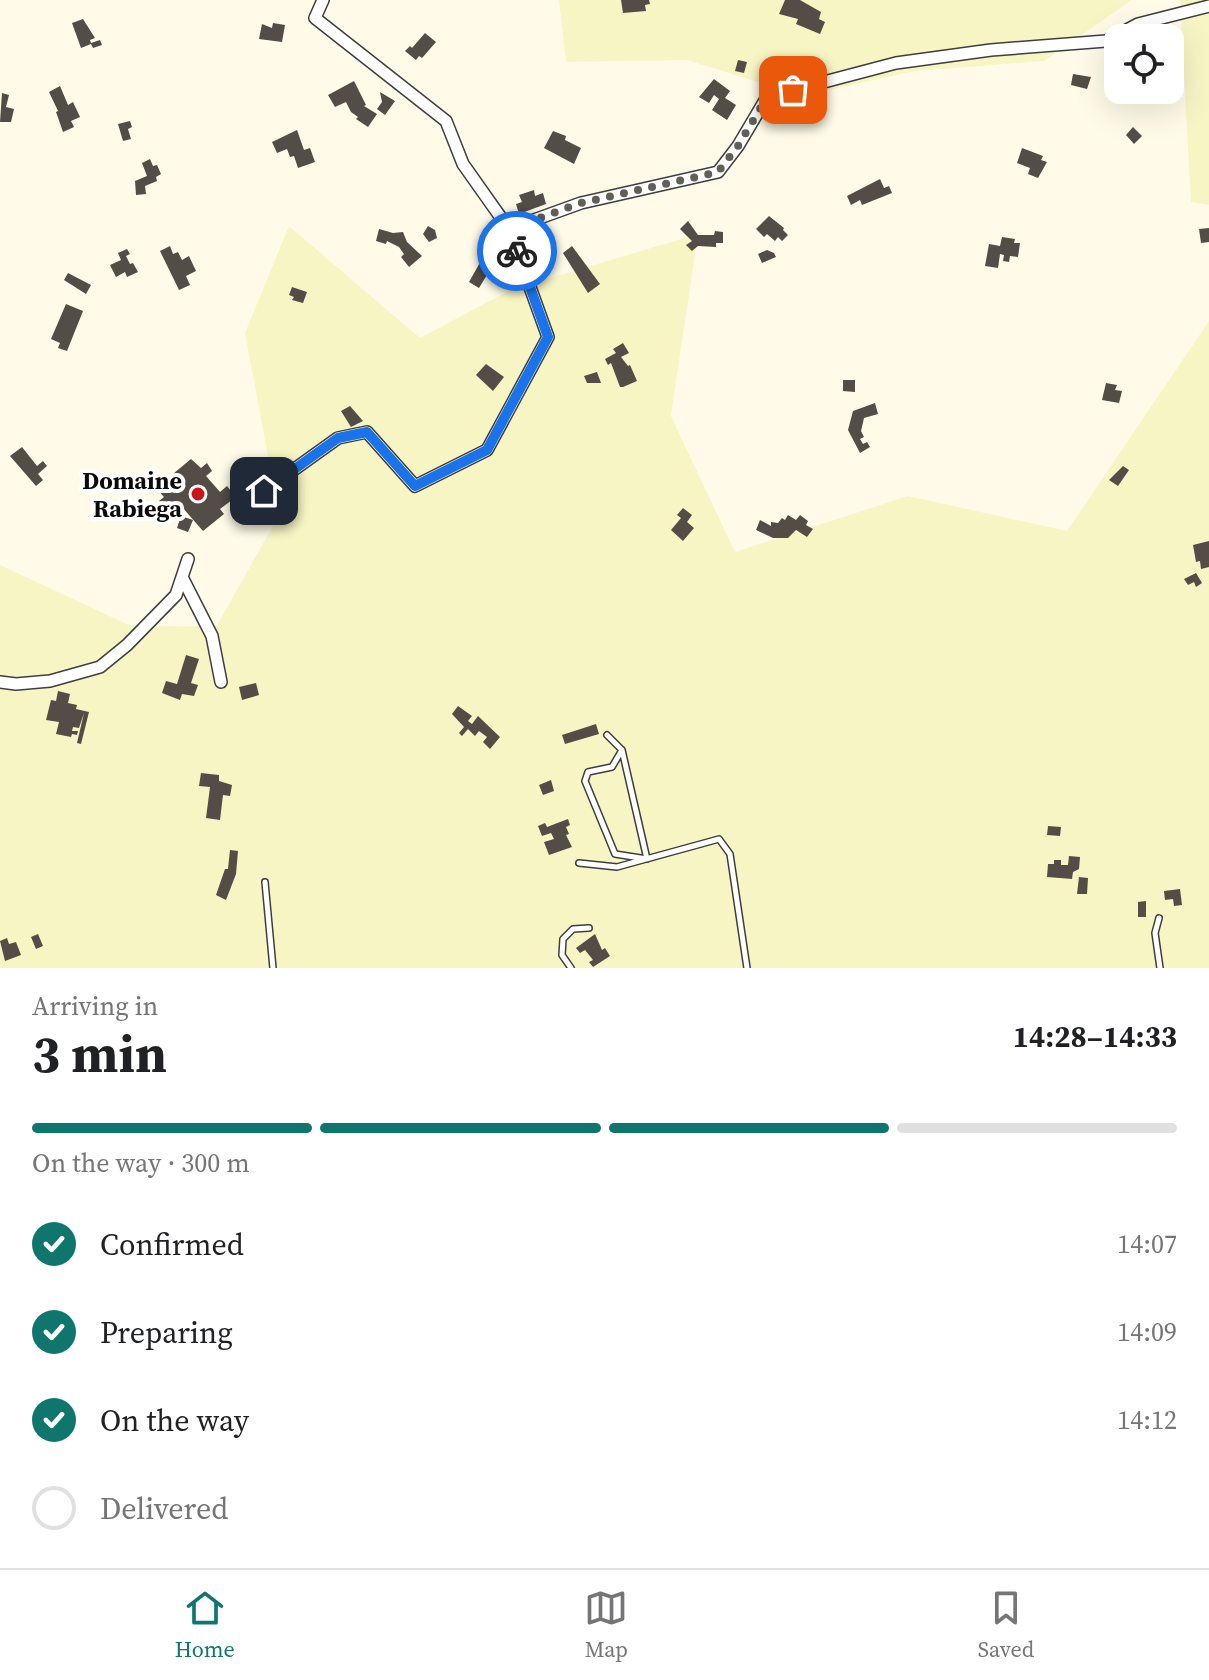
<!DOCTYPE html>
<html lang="en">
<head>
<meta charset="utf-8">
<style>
	:root { --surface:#fff; --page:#f2f2f2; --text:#202124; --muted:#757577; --line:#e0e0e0; --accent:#0f766e }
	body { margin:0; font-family:"Source Serif 4",serif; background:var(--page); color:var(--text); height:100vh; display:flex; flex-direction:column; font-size:30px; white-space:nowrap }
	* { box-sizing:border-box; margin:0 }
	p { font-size:26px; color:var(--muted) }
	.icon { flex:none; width:44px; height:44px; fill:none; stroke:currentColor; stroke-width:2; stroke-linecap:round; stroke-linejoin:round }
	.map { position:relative; height:968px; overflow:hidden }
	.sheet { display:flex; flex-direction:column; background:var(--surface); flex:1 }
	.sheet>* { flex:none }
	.buttons { position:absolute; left:1104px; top:24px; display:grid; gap:16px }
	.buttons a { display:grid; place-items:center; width:80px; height:80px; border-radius:16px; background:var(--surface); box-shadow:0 8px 32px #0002; font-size:40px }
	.pin { position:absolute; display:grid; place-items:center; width:68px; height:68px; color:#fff; margin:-34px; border-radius:16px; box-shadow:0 4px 12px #0006 }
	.courier { position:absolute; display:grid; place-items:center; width:80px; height:80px; margin:-40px; border:6px solid #1a73e8; border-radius:50%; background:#fff; color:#222; box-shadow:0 2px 10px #0007 }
	.overview em { font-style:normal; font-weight:700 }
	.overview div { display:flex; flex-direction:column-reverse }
	.overview { display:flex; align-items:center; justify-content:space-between; height:136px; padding:0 32px }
	h1 { font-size:52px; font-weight:700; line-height:60px }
	.bar { display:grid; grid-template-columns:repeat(4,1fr); gap:12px 8px; align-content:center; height:96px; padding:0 32px }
	.bar i { height:10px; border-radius:6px; background:var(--line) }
	.bar .current { background:var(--accent) }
	.bar p { grid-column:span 4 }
	ol { padding:0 32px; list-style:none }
	li { display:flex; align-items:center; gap:24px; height:88px }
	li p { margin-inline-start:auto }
	li .icon { padding:8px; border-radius:50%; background:var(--accent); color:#fff; stroke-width:4 }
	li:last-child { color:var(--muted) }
	li i { width:44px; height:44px; border:4px solid var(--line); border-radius:50% }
	.dock { display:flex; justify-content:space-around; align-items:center; height:112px; border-top:2px solid var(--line); background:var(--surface); font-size:22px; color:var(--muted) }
	.dock a { display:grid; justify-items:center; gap:4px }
	.dock .current { color:var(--accent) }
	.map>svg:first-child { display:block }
	.farmland { fill:#f8f5c5 }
	.building { fill:#544c46 }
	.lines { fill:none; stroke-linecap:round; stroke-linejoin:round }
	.lane-casing { stroke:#3e3e3e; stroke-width:8 }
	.street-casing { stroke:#3e3e3e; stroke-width:14 }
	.lane { stroke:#fff; stroke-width:5 }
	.street { stroke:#fff; stroke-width:11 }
	.done { stroke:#605f58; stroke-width:8; stroke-dasharray:0 14.4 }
	.route { stroke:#1a73e8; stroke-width:10 }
	.poi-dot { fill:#c8151a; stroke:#fff; stroke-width:3 }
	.labels { text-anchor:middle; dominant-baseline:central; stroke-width:8; stroke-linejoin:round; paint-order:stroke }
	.poi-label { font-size:24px; font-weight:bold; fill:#0b0b0b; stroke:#fff; text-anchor:end }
</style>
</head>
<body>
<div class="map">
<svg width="1209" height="968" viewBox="0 0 1209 968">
	<rect width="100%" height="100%" fill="#fffbe8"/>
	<!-- farmland -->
	<path class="farmland" d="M559,0H1132L1044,61L915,71L802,96L687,60L566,62Z
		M1180,0H1209V205L1191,202Z
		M289,226L420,338L510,290L698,234L671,416L735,552L908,496L1067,531L1209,321V968H0V565L129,625L216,627L279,515L245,333Z"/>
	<!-- building -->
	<path class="building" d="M621,0H649L650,4L645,5L646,11L623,13Z
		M785,0H800L821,12L819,19L825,22L820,34L796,24L798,19L779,14Z
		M83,19L95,38L90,40L91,43L100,40L102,45L93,48L91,44L81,48L72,23Z
		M273,23L285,25L282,42L259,39L262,24L272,28Z
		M425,33L436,42L422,58L419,56L416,60L405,51L410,46L412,48Z
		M738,60L747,62L744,73L735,71Z
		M1073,74L1091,77L1087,89L1071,85Z
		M714,79L730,91L725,98L736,105L727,120L712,110L719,99L714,95L709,103L699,97Z
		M354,81L366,105L364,106L377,114L368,127L356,119L358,117L351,112L346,102L335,107L328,95Z
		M60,86L68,105L73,102L80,117L71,121L74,127L63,132L56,112L58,111L49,92Z
		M380,92L395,101L385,115L377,109L382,102Z
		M2,93L9,95L6,107L14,109L11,122H0Z
		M130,121L132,127L128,129L131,139L123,141L118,124Z
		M1133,127L1142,136L1134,144L1126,135Z
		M297,130L304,150L310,148L315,162L298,168L294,156L290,157L287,149L277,153L272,142Z
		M553,131L566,136L565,140L581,148L574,164L544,148Z
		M1022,148L1043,156L1041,160L1047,162L1038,178L1028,174L1030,168L1017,163Z
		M150,159L153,166L157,165L161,174L156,177L157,181L145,186L146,194L136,195L135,181L147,176L142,163Z
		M880,179L884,188L889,186L892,193L862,205L860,200L851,205L847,196Z
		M534,190L535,196L543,193L546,204L519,214L516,204L522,202L519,195Z
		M769,216L784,228L783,230L788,235L782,241L778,237L775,241L767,234L764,237L756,229Z
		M688,221L698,235H714L715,231L723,232V243H716V247L698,246L692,251L686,245L692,241L680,229Z
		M428,226L435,230L437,238L429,242L423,234Z
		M1209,228V242L1201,243L1199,229Z
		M379,229L393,233L403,232L407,242L422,256L409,267L401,257L404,254L399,247L387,241L386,244L376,241Z
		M1002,237L1015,239L1014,243H1020L1018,257L1010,256L1009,262L1003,261L1004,255L1000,254L998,268L985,266L989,244L1000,246Z
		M170,246L173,254L178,252L182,260L189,256L196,271L186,276L190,285L179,290L160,251Z
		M572,246L600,284L588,293L563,253Z
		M127,249L130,254L126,256L130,264L133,263L138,272L127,277L125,272L116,277L110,265L121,260L118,253Z
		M767,250L774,253L776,257L762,263L758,254Z
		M482,259L493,265L479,288L469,282Z
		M68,273L91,285L86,294L64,280Z
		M292,287L307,292L303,303L292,300L294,297L289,295Z
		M66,304L83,311L67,351L58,348L60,343L51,339Z
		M623,343L629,353L621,357L628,366L630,365L637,381L623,387H620L611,363L608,365L605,359L616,353L613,349Z
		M486,364L504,377L493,391L476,375Z
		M597,372L601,383H587L584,376Z
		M843,380H855V392L843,391Z
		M1106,383L1117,385L1115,390L1122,391L1119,403L1102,400Z
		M875,403L878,414L864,418L861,431L864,437L860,439L863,444L867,442L870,447L860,453L848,430L853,411Z
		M350,406L363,421L351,427L341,411Z
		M22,447L37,466L43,461L47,466L38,474L43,480L36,486L10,456Z
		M191,459L201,468L207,463L212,471L206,476L220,492L227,486L236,497L220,509L224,514L203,531L182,507L171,516L159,501L164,497L156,488Z
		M1123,466L1129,470L1118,486L1109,480Z
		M683,508L692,515L687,522L694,528L683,541L671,530L681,518L677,515Z
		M788,515L796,520L800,515L808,521L806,525L813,529L807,537L796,530L788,538H773L756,530L760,520L771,526V522L778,523L782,518L785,520Z
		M181,516L193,520L188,532L177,528Z
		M1209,541V567L1201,569L1200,561L1196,562L1193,545Z
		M1196,573L1202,583L1196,587L1194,582L1188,585L1184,579Z
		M186,655L199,659L191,683L198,685L194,696L182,694L180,700L162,693L166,681L177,684Z
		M256,683L259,695L242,700L239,687Z
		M58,691L70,694L68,703L77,705L76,709L89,712L81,744L77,743L84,713L79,728L73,727L72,731H78L77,735L72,734L71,737L56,734L59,722L46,720L51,700L56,701Z
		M458,706L472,716L468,721L472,724L478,716L500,737L490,749L483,742L487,737L479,731L475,736L468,729L462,736L459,733L464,727L452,714Z
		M596,724L599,734L565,744L562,735Z
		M201,773L219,775V781L232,785L230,796L223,795L220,820L206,818L210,787L199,786Z
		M551,780L554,791L543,795L539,785Z
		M568,819L570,825L566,827L569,834L566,835L572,847L549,855L544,842L554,839L551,833L542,836L538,826L545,823L547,827Z
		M1048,826L1061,827L1060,836L1047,835Z
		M230,850L238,851L236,874L226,900L216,895L225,869H228Z
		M1069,856L1080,857L1079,869L1073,872L1072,879L1047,877L1048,864H1054V860H1061V865H1068Z
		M1079,877L1088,878L1087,894H1077Z
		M1180,889L1182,905L1174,906L1173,899L1165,900L1164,891Z
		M1146,901V917H1138V902Z
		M38,934L43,946L36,949L31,937Z
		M595,934L602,950L605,948L610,956L593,967L589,962L593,960L585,950L580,953L576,948Z
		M7,938L9,944L16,942L21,955L5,961L0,941Z"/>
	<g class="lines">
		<defs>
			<path id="lane" d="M607,735L622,750L612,767L588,772L585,781L615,854L647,859L622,750
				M579,863L617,867L719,839L730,854L747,968
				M265,882L273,968
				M1159,918L1155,933L1160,968
				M571,968L562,955L563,939L573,929L589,928"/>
			<path id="street" d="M509,229L581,203L718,172L738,146L767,97L896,63L991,50L1106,41L1138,24L1209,6
				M264,491L338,438L367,432L415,486L487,450L548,337L509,229L463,164L446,121L315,18L323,0
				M182,577L212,636L221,682
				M0,682L16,684L50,681L100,667L127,645L176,595L188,559"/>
		</defs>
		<!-- lane casing -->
		<use href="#lane" class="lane-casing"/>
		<!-- street casing -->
		<use href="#street" class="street-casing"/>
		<!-- lane -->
		<use href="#lane" class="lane"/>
		<!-- street -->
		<use href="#street" class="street"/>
	</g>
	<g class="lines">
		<!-- done -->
		<path class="done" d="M517,251L509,229L581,203L718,172L738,146L767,97L793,90"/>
		<!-- route -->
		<path class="route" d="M264,491L338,438L367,432L415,486L487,450L548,337L517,251"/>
	</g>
	<!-- markers -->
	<circle class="poi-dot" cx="198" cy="494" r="8"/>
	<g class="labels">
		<!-- poi labels -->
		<g class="poi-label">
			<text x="182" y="480">Domaine<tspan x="182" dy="28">Rabiega</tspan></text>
		</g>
	</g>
</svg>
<div class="buttons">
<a><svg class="icon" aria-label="locate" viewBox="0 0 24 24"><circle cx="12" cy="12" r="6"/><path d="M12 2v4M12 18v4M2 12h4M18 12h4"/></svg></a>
</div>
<div class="pin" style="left:793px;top:90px;background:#ea580c"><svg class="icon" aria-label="bag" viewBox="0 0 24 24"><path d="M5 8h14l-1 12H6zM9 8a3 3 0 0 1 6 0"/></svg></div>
<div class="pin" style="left:264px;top:491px;background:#1f2937"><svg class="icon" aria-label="home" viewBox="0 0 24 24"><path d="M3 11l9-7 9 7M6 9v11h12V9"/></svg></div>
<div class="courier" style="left:517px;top:251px"><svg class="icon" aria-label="bike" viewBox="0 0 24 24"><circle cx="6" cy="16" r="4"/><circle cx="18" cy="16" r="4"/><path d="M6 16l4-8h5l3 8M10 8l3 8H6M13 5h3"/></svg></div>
</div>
<section class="sheet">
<div class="overview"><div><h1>3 min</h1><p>Arriving in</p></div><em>14:28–14:33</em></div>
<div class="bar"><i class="current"></i><i class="current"></i><i class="current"></i><i></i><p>On the way · 300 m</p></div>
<ol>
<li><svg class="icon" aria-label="check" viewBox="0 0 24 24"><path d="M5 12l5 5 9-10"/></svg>Confirmed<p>14:07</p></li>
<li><svg class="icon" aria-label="check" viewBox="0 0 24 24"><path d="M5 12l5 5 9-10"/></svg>Preparing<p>14:09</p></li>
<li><svg class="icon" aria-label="check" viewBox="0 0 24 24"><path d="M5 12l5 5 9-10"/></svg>On the way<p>14:12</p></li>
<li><i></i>Delivered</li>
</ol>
</section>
<nav class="dock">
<a class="current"><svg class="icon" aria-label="home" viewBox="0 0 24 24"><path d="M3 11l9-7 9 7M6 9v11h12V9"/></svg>Home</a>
<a><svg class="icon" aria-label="map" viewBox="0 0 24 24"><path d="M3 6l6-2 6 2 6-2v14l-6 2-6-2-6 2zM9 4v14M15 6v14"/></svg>Map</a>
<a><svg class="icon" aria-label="saved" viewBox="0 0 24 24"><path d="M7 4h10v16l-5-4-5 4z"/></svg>Saved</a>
</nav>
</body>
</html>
